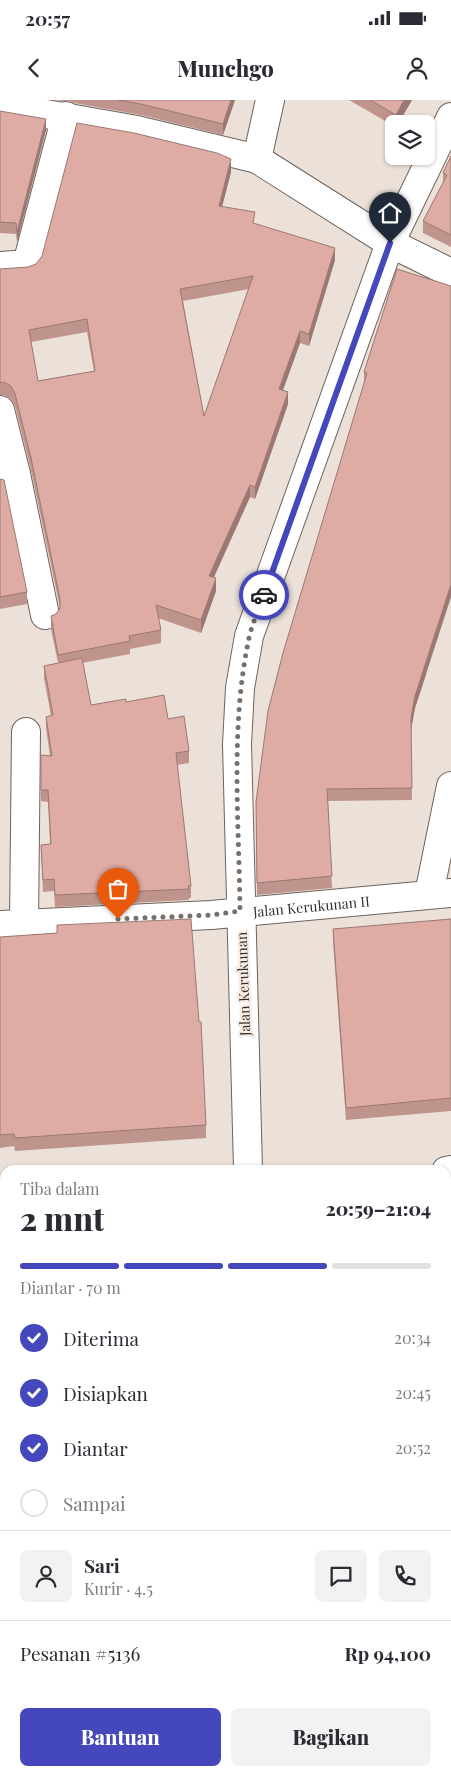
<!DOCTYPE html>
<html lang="id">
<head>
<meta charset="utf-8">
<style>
	:root { --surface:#fff; --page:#f2f2f3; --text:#2b2b33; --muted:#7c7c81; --line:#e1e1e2; --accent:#4547bc }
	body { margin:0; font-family:"Playfair Display",serif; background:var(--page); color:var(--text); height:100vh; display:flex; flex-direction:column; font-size:19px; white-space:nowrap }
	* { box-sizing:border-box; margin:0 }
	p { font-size:16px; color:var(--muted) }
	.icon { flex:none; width:28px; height:28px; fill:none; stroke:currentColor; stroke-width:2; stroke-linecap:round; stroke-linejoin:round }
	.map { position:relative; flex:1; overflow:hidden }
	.panel { position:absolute; left:0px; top:1065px; width:451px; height:611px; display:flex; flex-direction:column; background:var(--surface); border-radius:15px 15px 0 0; box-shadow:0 1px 4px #0004 }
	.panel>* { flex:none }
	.fabs { position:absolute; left:385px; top:15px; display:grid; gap:10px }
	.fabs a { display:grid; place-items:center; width:50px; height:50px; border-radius:8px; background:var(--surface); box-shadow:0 1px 4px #0004; font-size:25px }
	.pin { position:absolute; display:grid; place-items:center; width:42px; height:42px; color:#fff; margin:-51px -21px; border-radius:50% 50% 50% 0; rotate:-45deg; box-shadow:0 0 5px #0007 }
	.pin .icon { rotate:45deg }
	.courier { position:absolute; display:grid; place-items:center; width:50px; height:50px; margin:-25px; border:4px solid #4547bc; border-radius:50%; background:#fff; color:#222; box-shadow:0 1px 6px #0007 }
	.overview em { font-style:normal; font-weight:800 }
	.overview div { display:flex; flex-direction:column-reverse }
	.overview { display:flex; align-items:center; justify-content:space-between; height:85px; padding:0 20px }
	h1 { font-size:32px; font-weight:800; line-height:38px }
	.bar { display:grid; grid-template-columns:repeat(4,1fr); gap:8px 5px; align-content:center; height:60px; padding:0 20px }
	.bar i { height:6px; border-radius:4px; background:var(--line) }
	.bar .selected { background:var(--accent) }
	.bar p { grid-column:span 4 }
	.line { display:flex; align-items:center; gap:12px; padding:0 20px; border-top:1px solid var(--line) }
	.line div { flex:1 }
	.round { display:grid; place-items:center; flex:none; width:52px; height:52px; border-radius:8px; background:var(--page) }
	ol { padding:0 20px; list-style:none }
	li { display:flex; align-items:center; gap:15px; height:55px }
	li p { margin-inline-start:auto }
	li .icon { padding:5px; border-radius:50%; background:var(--accent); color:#fff; stroke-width:4 }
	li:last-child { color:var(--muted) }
	li i { width:28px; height:28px; border:2px solid var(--line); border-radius:50% }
	.primary-button { display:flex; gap:10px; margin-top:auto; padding:10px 20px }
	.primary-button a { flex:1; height:58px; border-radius:8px; background:var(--accent); color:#fff; font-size:20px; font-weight:800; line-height:58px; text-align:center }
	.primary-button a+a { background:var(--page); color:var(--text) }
	.status { display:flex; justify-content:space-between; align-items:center; height:35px; padding:0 25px; background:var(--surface); direction:ltr }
	.status svg { height:14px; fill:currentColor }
	header { display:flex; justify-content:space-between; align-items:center; height:65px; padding:0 20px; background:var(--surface); font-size:22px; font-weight:800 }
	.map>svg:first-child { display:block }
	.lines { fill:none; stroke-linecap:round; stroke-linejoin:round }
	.minor-casing { stroke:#6d635c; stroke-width:30 }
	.minor { stroke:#fff; stroke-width:28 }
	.wall { fill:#bf948d; fill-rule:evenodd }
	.shaded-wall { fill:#9b7873 }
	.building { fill:#deaca4; stroke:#9b7873; fill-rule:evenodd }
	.done { stroke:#766f6a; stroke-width:5; stroke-dasharray:0 9 }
	.route { stroke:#4547bc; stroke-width:6 }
	.labels { text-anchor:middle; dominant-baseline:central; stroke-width:5; stroke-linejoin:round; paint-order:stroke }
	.street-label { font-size:14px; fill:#36312e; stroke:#f9eee6 }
</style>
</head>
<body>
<div class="status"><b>20:57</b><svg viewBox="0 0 49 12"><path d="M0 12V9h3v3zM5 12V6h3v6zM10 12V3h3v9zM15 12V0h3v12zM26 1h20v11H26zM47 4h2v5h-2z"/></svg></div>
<header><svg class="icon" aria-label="back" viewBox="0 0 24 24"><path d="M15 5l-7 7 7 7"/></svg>Munchgo<svg class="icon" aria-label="person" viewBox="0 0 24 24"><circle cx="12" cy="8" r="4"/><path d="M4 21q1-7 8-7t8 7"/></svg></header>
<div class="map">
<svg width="451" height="1676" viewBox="0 0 451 1676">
	<rect width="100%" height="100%" fill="#ece1d8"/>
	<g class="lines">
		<defs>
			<g id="minor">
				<path d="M0,6L137,30L257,59L390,143L451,173"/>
				<path d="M257,59L270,0"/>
				<path d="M0,166L27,164L66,16"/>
				<path d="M0,310L16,374"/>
				<path d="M0,377L16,374L45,515"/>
				<path d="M429,794L451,686"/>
				<path d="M24,824L26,632"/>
				<path id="s1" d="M0,825L211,815L451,793"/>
				<path d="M248,1070L237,644L240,588L249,536L390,143L451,17"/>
				<path d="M446,1071L451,1070"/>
				<path d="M0,1100H5"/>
				<path d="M446,1333H451"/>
				<path d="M0,1369H5"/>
				<path d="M446,1531H451"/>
				<path d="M415,1671V1676"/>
				<path d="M118,1676V1671"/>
			</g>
		</defs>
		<!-- minor casing -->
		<use href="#minor" class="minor-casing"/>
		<!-- minor -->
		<use href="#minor" class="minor"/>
	</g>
	<!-- wall -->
	<path class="wall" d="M56,0H235L223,35L141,15L74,3L70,1H62Z
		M349,0H412L398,24H394V26Z
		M0,11L46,30L17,142L16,134L0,133Z
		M451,56V147L423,133V121L443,84V73Z
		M231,72L222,107L255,124L335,160L309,246L300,243L283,290L288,304L255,399L250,397L214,477L216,491L201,533L158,518L161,530V543L130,549V554L82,563L91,605L126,602L168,619L189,651V663L177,665L191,786V798H189V800L55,807L54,791L43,792L41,745L50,744L48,702L41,701V655L50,656L46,628V617L51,616L44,578V566L58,563L51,529V516L56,514L60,508L31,370L15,306L11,299L4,295H0V169L28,167L36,164ZM249,189L204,316L183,201ZM87,232L94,271L38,281L31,242Z
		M397,169L426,575L415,608L411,630L412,700L328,701L332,788L257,795L256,702L364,282V272Z
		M0,379L27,492V504L0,509Z
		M451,819V1011L346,1020L333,841V829Z
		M57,825L206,1025V1038L15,1051L14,1046L0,1048V837L57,833Z
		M446,1118H451V1309H446Z
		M5,1149V1350H0V1150Z
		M451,1350V1503H446V1351Z
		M5,1444V1492L0,1493V1445Z
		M0,1497L5,1522V1593L0,1594Z
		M254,1671H373V1676H255Z"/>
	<!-- shaded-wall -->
	<path class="shaded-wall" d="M231,0H235L223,35V24Z
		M404,0H412L398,24H396V15Z
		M46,19V30L17,142V132Z
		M231,59V72L219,118V106Z
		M335,148V160L309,246V234Z
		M300,231V243L279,301V289Z
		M288,292V304L255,399V387Z
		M250,385V397L209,488V476Z
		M216,478V491L201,533V520Z
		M451,484V497L415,608L411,630V618L415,596Z"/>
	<!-- building -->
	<path class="building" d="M118,0H231L223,24L141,4Z
		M370,0H404L396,15Z
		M0,11L46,19L17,132L16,123L0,122Z
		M77,23L134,33L217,53L231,59L219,106L255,112L253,123L335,148L309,234L300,231L279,289L288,292L255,387L250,385L209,476L216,478L201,520L156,505L161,530L129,536L130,541L58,555L51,516L56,514L60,508V499L31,358L15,294L11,286L4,282L0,283V169L28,167L36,164L42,156ZM253,176L204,316L180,189ZM87,219L95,271L38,281L29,230Z
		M451,56V135L423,121L447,75L443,73Z
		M397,169L451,186V484L415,596L411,618L412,688L327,689L332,776L257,783L256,702L268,611L283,553L367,273L364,272Z
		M0,379L4,380L27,492L0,497Z
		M82,558L91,605L126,599V602L164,595L168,619L184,616L189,651L176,653L191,786H188L189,789L55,795L54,779L43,780L41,745L51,744L48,690H41V655L52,656L46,617L53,615L44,566Z
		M191,819L199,922H201L206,1025L15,1038L14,1034L0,1035V837L57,833V825Z
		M451,819V998L346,1008L333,829Z
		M446,1118H451V1296H446Z
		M5,1149V1337H0V1150Z
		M451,1350V1491H446V1351Z
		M5,1444V1481L0,1482V1445Z
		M0,1497L5,1522V1583L0,1584Z
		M451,1630V1676H438V1671H446V1631Z
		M257,1671H373V1676H258Z"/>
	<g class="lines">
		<!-- done -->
		<path class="done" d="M118,819L211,815L240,811C239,720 230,627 249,538C252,524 259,509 264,495"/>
		<!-- route -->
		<path class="route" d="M264,495L390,143"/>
	</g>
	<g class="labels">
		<!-- street labels -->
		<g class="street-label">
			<text stroke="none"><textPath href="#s1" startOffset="312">Jalan Kerukunan II</textPath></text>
			<text transform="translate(243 884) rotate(-92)">Jalan Kerukunan</text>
		</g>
	</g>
</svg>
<div class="fabs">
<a><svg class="icon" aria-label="layers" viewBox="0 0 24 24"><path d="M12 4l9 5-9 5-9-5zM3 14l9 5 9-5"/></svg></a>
</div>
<div class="pin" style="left:118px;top:819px;background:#ea580c"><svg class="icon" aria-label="bag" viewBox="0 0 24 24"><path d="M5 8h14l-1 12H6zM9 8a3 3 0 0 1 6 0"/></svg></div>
<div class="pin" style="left:390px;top:143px;background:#1f2937"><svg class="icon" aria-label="home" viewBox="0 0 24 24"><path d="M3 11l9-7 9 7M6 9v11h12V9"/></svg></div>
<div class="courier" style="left:264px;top:495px"><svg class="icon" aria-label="car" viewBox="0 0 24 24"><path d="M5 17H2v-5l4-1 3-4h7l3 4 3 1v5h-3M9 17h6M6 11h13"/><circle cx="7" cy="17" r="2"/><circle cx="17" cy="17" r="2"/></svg></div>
<section class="panel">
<div class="overview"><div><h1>2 mnt</h1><p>Tiba dalam</p></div><em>20:59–21:04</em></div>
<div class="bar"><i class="selected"></i><i class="selected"></i><i class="selected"></i><i></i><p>Diantar · 70 m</p></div>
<ol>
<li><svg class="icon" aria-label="check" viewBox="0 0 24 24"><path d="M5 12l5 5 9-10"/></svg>Diterima<p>20:34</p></li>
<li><svg class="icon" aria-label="check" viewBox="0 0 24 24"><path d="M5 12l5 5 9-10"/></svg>Disiapkan<p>20:45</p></li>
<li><svg class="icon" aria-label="check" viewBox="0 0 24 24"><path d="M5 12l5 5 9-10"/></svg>Diantar<p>20:52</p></li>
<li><i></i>Sampai</li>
</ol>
<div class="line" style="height:90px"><a class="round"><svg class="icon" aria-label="person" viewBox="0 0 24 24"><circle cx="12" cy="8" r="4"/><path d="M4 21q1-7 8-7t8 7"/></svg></a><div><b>Sari</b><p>Kurir · 4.5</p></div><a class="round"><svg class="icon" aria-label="chat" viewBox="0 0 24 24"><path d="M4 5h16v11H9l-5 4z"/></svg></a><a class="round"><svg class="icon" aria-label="phone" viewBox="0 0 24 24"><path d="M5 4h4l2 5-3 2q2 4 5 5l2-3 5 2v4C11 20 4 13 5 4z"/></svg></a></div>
<div class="line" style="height:65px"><div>Pesanan #5136</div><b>Rp 94,100</b></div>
<div class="primary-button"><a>Bantuan</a><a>Bagikan</a></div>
</section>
</div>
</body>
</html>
